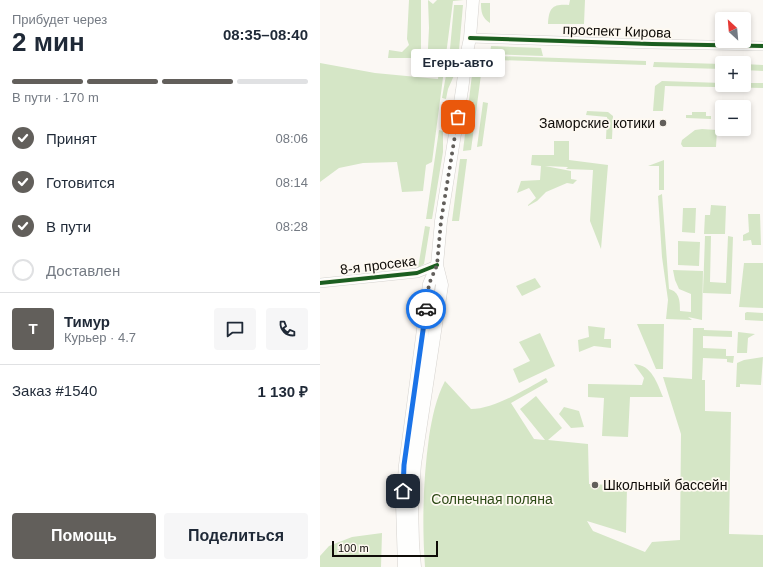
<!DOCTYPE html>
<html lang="ru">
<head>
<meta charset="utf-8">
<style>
	:root { --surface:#fff; --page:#f6f6f7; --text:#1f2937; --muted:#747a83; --line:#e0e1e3; --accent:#625f5b }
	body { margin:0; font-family:Arial,sans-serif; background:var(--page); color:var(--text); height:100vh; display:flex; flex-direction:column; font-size:15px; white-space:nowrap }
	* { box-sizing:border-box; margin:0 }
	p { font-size:13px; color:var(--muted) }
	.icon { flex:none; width:22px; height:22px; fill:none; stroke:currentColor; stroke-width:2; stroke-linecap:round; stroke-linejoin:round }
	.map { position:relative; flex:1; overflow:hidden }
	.drawer { display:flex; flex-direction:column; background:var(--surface); width:320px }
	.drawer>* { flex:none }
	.needle { width:26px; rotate:334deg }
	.tools { position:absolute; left:395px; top:12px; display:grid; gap:8px }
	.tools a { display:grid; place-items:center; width:36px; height:36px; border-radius:4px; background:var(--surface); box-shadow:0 2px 6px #0003; font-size:20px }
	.scale { position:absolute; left:12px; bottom:10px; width:106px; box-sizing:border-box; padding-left:4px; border:2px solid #0f0c08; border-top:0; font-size:11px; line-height:14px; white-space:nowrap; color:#0f0c08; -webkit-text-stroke:3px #fef9f1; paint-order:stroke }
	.pin { position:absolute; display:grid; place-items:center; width:34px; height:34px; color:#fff; margin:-17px; border-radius:8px; box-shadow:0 2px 6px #0006 }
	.courier { position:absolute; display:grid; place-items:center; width:40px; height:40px; margin:-20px; border:3px solid #1a73e8; border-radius:50%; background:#fff; color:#222; box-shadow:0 1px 5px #0007 }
	.bubble { position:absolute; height:28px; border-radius:4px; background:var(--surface); box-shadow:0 2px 6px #0003; font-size:13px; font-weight:600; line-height:28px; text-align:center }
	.head em { font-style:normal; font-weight:600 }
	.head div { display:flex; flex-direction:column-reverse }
	.head { display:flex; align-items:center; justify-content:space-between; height:68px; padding:0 12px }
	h1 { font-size:26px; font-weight:600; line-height:30px }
	.bar { display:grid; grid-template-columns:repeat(4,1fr); gap:6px 4px; align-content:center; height:48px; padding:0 12px }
	.bar i { height:5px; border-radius:3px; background:var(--line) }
	.bar .active { background:var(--accent) }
	.bar p { grid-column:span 4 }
	.line { display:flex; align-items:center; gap:10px; padding:0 12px; border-top:1px solid var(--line) }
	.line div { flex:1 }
	.round { display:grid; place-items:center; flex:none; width:42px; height:42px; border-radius:4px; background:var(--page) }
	ol { padding:0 12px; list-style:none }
	li { display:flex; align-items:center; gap:12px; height:44px }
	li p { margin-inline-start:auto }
	li .icon { padding:4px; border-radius:50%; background:var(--accent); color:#fff; stroke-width:4 }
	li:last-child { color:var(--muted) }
	li i { width:22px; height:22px; border:2px solid var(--line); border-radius:50% }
	.cta { display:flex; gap:8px; margin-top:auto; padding:8px 12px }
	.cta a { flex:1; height:46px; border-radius:4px; background:var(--accent); color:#fff; font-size:16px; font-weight:600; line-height:46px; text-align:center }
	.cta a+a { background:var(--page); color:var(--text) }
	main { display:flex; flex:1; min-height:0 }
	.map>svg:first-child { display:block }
	.green { fill:#d5e6c6 }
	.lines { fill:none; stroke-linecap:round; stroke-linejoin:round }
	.minor-casing { stroke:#d5d2ce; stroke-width:10 }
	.major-casing { stroke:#d5d2ce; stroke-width:13 }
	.minor { stroke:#fefefd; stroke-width:9 }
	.major { stroke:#fefefd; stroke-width:12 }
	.cycleway-casing { stroke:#fef9f1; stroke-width:6 }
	.cycleway { stroke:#1b5e20; stroke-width:4 }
	.done { stroke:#625f5b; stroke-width:4; stroke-dasharray:0 7.2 }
	.route { stroke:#1a73e8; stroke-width:5 }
	.poi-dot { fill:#625f5b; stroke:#fef9f1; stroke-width:1.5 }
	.labels { text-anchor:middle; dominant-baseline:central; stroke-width:3.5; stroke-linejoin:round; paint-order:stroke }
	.street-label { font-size:14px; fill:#0f0c08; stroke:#fef9f1 }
	.poi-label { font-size:14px; fill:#0f0c08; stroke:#fef9f1; text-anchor:end }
	.park-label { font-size:14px; fill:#2e4b17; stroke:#fef9f1 }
</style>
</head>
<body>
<main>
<section class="drawer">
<div class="head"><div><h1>2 мин</h1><p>Прибудет через</p></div><em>08:35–08:40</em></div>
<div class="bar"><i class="active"></i><i class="active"></i><i class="active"></i><i></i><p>В пути · 170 m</p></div>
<ol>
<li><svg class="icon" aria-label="check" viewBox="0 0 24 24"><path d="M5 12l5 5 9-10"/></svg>Принят<p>08:06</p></li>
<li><svg class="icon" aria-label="check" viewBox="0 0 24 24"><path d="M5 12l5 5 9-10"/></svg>Готовится<p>08:14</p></li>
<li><svg class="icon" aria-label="check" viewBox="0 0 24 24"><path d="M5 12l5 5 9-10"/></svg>В пути<p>08:28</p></li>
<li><i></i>Доставлен</li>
</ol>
<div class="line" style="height:72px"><b class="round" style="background:var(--accent);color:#fff">Т</b><div><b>Тимур</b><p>Курьер · 4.7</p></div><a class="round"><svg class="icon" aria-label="chat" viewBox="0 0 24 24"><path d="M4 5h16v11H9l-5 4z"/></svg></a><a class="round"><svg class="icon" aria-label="phone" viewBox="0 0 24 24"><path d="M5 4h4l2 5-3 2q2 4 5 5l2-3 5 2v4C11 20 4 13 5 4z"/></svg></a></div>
<div class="line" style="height:52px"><div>Заказ #1540</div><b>1 130 ₽</b></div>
<div class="cta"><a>Помощь</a><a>Поделиться</a></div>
</section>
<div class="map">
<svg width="443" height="567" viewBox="0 0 443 567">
	<rect width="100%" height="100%" fill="#fbf8f4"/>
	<!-- green -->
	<path class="green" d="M89,0H101V50L92,58H68L69,50L82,52L89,45L87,39Z
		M108,0L113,4L117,0H144L133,1L112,162L106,165L103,191L82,192L77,162L43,163L19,168L0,182V63L55,73L118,79L119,69L107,68L109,28Z
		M250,0H265L264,24H228C229,7 233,4 249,5Z
		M161,3H170V23C162,18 161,12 161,3Z
		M134,5H143L139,50L130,49Z
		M171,46L221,48L223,56L170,54Z
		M130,52L138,54L136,71L128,89L126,99L122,98Z
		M177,56L326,61V65L177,60Z
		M160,57H166L162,67L151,150L143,151L153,66L155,58Z
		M334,62L402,64V69L333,67Z
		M424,64L443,65V71L424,70Z
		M342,81L402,83V85H424V83H443V88L345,86L343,111H333L335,86Z
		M163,102L168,103L162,146L157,147Z
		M267,111L288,112L293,116L292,139H286L287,117L266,115Z
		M372,112H386V116H391V119L366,118V115H372Z
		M382,129L397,130L396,147H363L361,144L362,140L375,130Z
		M119,130L123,131V152L112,219H106Z
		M234,141H249V160L288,165L281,249L270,221L273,170L246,169L248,167L225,166L251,171V179L257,180L253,184L247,183L226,192L217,201L208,206V205L216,198L209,188L197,193L201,181L220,180L221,166L211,165L212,155H234Z
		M140,159H147L139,221H132Z
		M344,160V190H339V166H328Z
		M342,194L349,289C360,292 360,302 360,311L371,312V294L359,289L355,280L353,270L383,271L382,320L368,317L372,320L346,319L348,300L342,257L338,196Z
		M391,205L406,206L405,234H384L385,215H390Z
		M363,208H376L375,233L362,232Z
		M428,214H440L441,245H432L431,240L423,241V235L429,232Z
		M105,226L110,227L104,264L98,268Z
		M385,236H391L390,282L406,283L408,236L413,237L411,294L383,293Z
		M358,241L380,242L379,266L358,265Z
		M424,263H443V308L419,307Z
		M215,278L221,287L202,296L196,286Z
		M427,312L443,313V321L425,320V313Z
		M317,324H344L343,369H336Z
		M268,326L285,328L284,339H291V348L274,346L259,352L258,340L269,337Z
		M373,328H384V330L412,331V337L383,336V348L406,349V356H414L413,363L407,362V359L383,358L382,380H385V411L411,412L409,534L443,535V567H105C102,523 103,481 109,437C112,418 116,398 125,381L151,409C174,409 206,389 226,378L228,382L191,403L214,439L225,440L200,409L216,396L242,428L228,440L268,444L269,484L291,485L307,488L306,533L267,521L273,531L325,552L332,542L360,540L361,434L343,377L372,379Z
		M418,332L435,334L428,338L427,353H417Z
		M220,333L235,366L199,383L193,369L210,361L199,342Z
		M443,357L441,385L420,384V387H416L417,363L424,360Z
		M314,364C332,365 337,383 343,397H310L308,437L282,436L284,398L268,397V384L322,385L324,378Z
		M244,407L259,411L264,427L251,428L239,414Z
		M62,533L61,567H0V556L9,546L32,537Z"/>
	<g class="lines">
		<defs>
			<path id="minor" d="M150,38L332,44L443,46
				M0,283L97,273L117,265"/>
			<path id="major" d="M84,567L82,504L85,465L109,284L117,265L121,221L142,90L147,52L150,38L153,0
				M95,567L93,543L92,502L95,464L122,285L117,265"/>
		</defs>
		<!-- minor casing -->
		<use href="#minor" class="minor-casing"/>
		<!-- major casing -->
		<use href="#major" class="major-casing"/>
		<!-- minor -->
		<use href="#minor" class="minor"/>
		<!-- major -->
		<use href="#major" class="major"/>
		<defs>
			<path id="cycleway" d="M150,38L332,44L443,46
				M0,283L97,273L117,265"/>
		</defs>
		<!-- cycleway casing -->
		<use href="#cycleway" class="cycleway-casing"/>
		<!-- cycleway -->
		<use href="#cycleway" class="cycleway"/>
	</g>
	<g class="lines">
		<!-- done -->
		<path class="done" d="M106,309L109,284L117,265L121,221L138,117"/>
		<!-- route -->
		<path class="route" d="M83,491L84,465L106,309"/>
	</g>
	<!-- markers -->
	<g class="poi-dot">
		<circle cx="343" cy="123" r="4"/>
		<circle cx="275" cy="485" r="4"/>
	</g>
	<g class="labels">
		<!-- street labels -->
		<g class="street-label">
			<text transform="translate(297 31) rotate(2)">проспект Кирова</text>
			<text transform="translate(58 265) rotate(-7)">8-я просека</text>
		</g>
		<!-- poi labels -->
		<g class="poi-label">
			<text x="335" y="123">Заморские котики</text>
			<text x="283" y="485" text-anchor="start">Школьный бассейн</text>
		</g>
		<!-- park labels -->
		<g class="park-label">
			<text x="172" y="499">Солнечная поляна</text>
		</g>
	</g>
</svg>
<div class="tools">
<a><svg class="needle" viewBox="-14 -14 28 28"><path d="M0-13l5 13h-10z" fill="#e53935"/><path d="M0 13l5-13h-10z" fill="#747a83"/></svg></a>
<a>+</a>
<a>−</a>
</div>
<div class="scale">100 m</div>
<div class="pin" style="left:138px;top:117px;background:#ea580c"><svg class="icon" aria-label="bag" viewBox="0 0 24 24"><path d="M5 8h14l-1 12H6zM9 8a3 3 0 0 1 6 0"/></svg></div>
<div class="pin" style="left:83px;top:491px;background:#1f2937"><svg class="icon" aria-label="home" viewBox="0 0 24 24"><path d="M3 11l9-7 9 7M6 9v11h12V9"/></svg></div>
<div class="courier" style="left:106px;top:309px"><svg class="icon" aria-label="car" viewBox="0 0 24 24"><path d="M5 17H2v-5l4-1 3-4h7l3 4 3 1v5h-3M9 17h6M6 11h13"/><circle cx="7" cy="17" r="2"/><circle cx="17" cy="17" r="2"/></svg></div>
<div class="bubble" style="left:91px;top:49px;width:94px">Егерь-авто</div>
</div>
</main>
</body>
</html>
